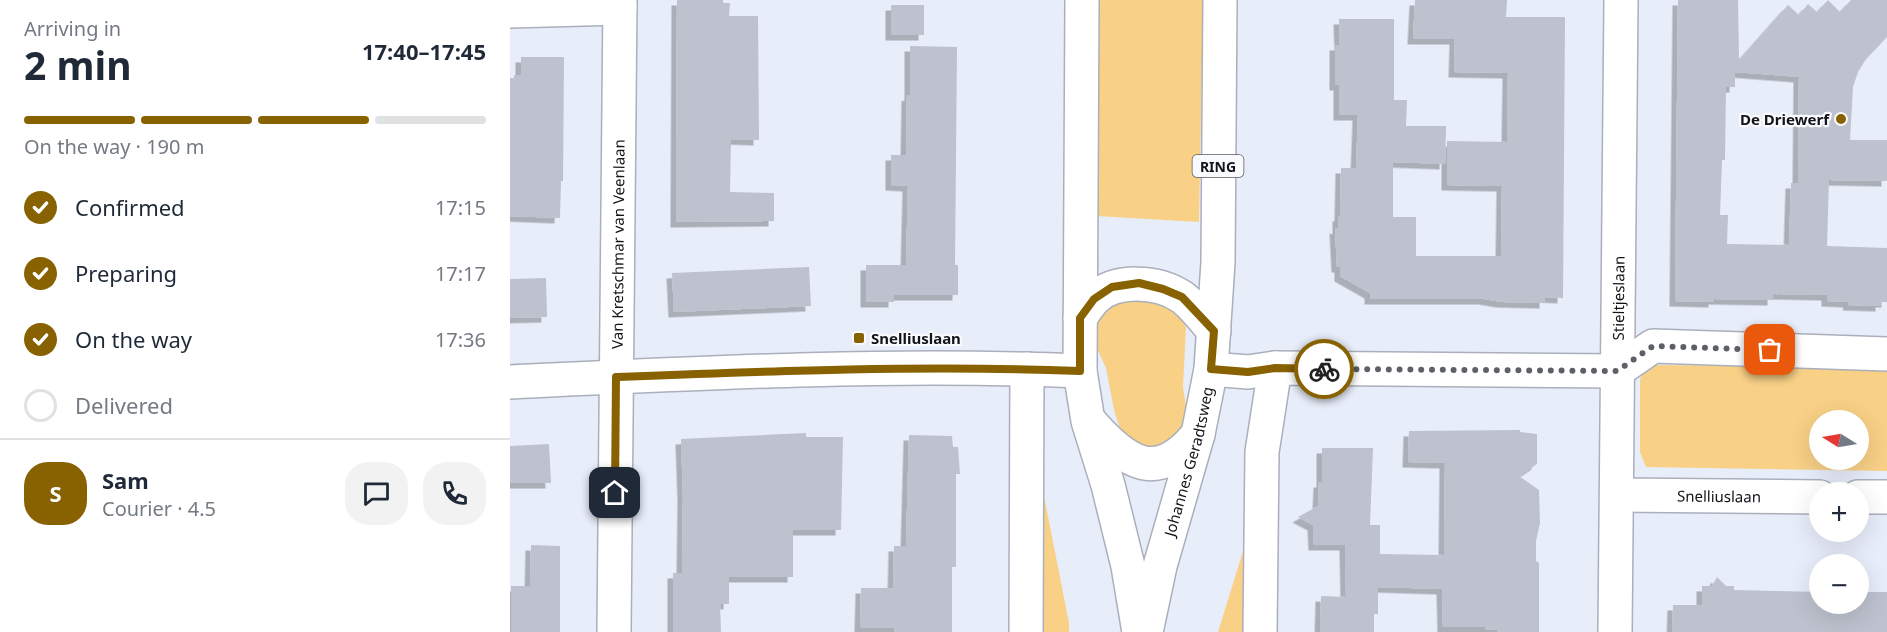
<!DOCTYPE html>
<html lang="en">
<head>
<meta charset="utf-8">
<style>
	:root { --surface:#fff; --page:#f2f2f3; --text:#1f2937; --muted:#747a83; --line:#e0e1e3; --accent:#886200 }
	body { margin:0; font-family:"Noto Sans",sans-serif; background:var(--page); color:var(--text); height:100vh; display:flex; flex-direction:column; font-size:22px; white-space:nowrap }
	* { box-sizing:border-box; margin:0 }
	p { font-size:20px; color:var(--muted) }
	.icon { flex:none; width:33px; height:33px; fill:none; stroke:currentColor; stroke-width:2; stroke-linecap:round; stroke-linejoin:round }
	.map { position:relative; flex:1; overflow:hidden }
	.panel { display:flex; flex-direction:column; background:var(--surface); width:510px }
	.panel>* { flex:none }
	.needle { width:39px; rotate:281deg }
	.buttons { position:absolute; left:1299px; top:410px; display:grid; gap:12px }
	.buttons a { display:grid; place-items:center; width:60px; height:60px; border-radius:50%; background:var(--surface); box-shadow:0 6px 24px #0002; font-size:30px }
	.pin { position:absolute; display:grid; place-items:center; width:51px; height:51px; color:#fff; margin:-26px; border-radius:12px; box-shadow:0 3px 9px #0006 }
	.courier { position:absolute; display:grid; place-items:center; width:60px; height:60px; margin:-30px; border:4px solid #886200; border-radius:50%; background:#fff; color:#222; box-shadow:0 2px 8px #0007 }
	.head em { font-style:normal; font-weight:700 }
	.head div { display:flex; flex-direction:column-reverse }
	.head { display:flex; align-items:center; justify-content:space-between; height:102px; padding:0 24px }
	h1 { font-size:39px; font-weight:700; line-height:45px }
	.bar { display:grid; grid-template-columns:repeat(4,1fr); gap:9px 6px; align-content:center; height:72px; padding:0 24px }
	.bar i { height:8px; border-radius:4px; background:var(--line) }
	.bar .current { background:var(--accent) }
	.bar p { grid-column:span 4 }
	.line { display:flex; align-items:center; gap:15px; padding:0 24px; border-top:2px solid var(--line) }
	.line div { flex:1 }
	.round { display:grid; place-items:center; flex:none; width:63px; height:63px; border-radius:24px; background:var(--page) }
	ol { padding:0 24px; list-style:none }
	li { display:flex; align-items:center; gap:18px; height:66px }
	li p { margin-inline-start:auto }
	li .icon { padding:6px; border-radius:50%; background:var(--accent); color:#fff; stroke-width:4 }
	li:last-child { color:var(--muted) }
	li i { width:33px; height:33px; border:3px solid var(--line); border-radius:50% }
	main { display:flex; flex:1; min-height:0 }
	.map>svg:first-child { display:block }
	.green { fill:#f8d086; fill-rule:evenodd }
	.building { fill:#bdc2ce; fill-rule:evenodd; filter:url(#shadow) }
	.lines { fill:none; stroke-linecap:round; stroke-linejoin:round }
	.street-casing { stroke:#aaafbb; stroke-width:36 }
	.secondary-casing { stroke:#aaafbb; stroke-width:36 }
	.primary-casing { stroke:#aaafbb; stroke-width:36 }
	.street { stroke:#fff; stroke-width:33 }
	.secondary { stroke:#fff; stroke-width:33 }
	.primary { stroke:#fff; stroke-width:33 }
	.done { stroke:#5e6068; stroke-width:6; stroke-dasharray:0 10.8 }
	.route { stroke:#886200; stroke-width:8 }
	.poi-dot { fill:#886200; stroke:#f9fafd; stroke-width:2 }
	.labels { text-anchor:middle; dominant-baseline:central; stroke-width:4.5; stroke-linejoin:round; paint-order:stroke }
	.shield { fill:#f9fafd; stroke:#58595d; stroke-width:1.5 }
	.shield-label { font-size:14px; font-weight:bold; fill:#131419 }
	.poi-label { font-size:15px; font-weight:bold; fill:#131419; stroke:#f9fafd; text-anchor:end }
	.street-label { font-size:15px; fill:#131419; stroke:#f9fafd }
</style>
</head>
<body>
<main>
<section class="panel">
<div class="head"><div><h1>2 min</h1><p>Arriving in</p></div><em>17:40–17:45</em></div>
<div class="bar"><i class="current"></i><i class="current"></i><i class="current"></i><i></i><p>On the way · 190 m</p></div>
<ol>
<li><svg class="icon" aria-label="check" viewBox="0 0 24 24"><path d="M5 12l5 5 9-10"/></svg>Confirmed<p>17:15</p></li>
<li><svg class="icon" aria-label="check" viewBox="0 0 24 24"><path d="M5 12l5 5 9-10"/></svg>Preparing<p>17:17</p></li>
<li><svg class="icon" aria-label="check" viewBox="0 0 24 24"><path d="M5 12l5 5 9-10"/></svg>On the way<p>17:36</p></li>
<li><i></i>Delivered</li>
</ol>
<div class="line" style="height:108px"><b class="round" style="background:var(--accent);color:#fff">S</b><div><b>Sam</b><p>Courier · 4.5</p></div><a class="round"><svg class="icon" aria-label="chat" viewBox="0 0 24 24"><path d="M4 5h16v11H9l-5 4z"/></svg></a><a class="round"><svg class="icon" aria-label="phone" viewBox="0 0 24 24"><path d="M5 4h4l2 5-3 2q2 4 5 5l2-3 5 2v4C11 20 4 13 5 4z"/></svg></a></div>
</section>
<div class="map">
<svg width="1377" height="632" viewBox="0 0 1377 632">
	<defs>
		<filter id="shadow"><feDropShadow dx="-5.5" dy="5.5" stdDeviation="0" flood-color="#0004"/></filter>
	</defs>
	<rect width="100%" height="100%" fill="#e8edfa"/>
	<!-- green -->
	<path class="green" d="M588,0H693L689,222L586,216Z
		M629,297L664,308L676,327L673,387L677,412V427L652,447H634L617,439L610,429L604,410L596,368L583,340L582,327L592,308Z
		M1140,365L1377,367V471L1136,467L1130,452V380L1133,371ZM1310,420H1348V459H1310Z
		M533,491L559,623V632H531Z
		M734,548V632H708Z"/>
	<!-- building -->
	<path class="building" d="M167,0H213V3H220L219,16H248L249,140L221,139L220,192L264,193V221L166,222Z
		M905,0H997L996,17H1055L1053,298L1035,297V303L992,302L974,299H860V293L830,276V267H827L825,228L828,229V216H830L831,168H846L848,115H829V85H825V45H830L829,19H884V100H897L896,126H936L935,164L883,162V217H906V256H991L992,186L937,185V141L997,142L998,73L944,72L945,39H903Z
		M1168,0H1228L1229,60L1278,5L1289,15L1298,4L1307,12L1318,0L1330,12L1341,0H1377V37L1356,59L1348,72L1343,87L1340,140H1377V181L1319,180L1317,246L1377,248V302H1371V306L1338,305L1339,302L1317,301V295L1263,294V300L1204,299V302L1165,301ZM1225,72L1289,77L1288,183H1281L1279,245L1217,244L1218,215H1210L1212,160H1215L1216,87H1225Z
		M381,5H414V35H381Z
		M400,46L447,47L445,265H448V295H384V302H356V265H396L398,186L381,185V155H396L397,96L400,95Z
		M11,57H54L53,181H51L50,218L0,216V78H4V75H11Z
		M299,267L301,306L164,312L162,273Z
		M36,278L37,317L0,318V279Z
		M1010,430V432L1027,434V464L1009,476L1029,490L1030,523L1026,541V561L1029,563V632H987V630L975,629V627H933L932,589L868,587V614H864V632H810L811,596L836,597L835,545H804L803,525L788,517L808,506L809,482H812V448H863L860,525H870V554L934,555L935,463L898,462L899,431Z
		M296,433V437H333L331,530H283V577H219V604H210L211,632H163V573H172L173,496L171,439Z
		M399,435L442,436L443,447H448L450,474H446V567H442V632H384V628L350,627L351,588H383L384,546H396Z
		M39,444L41,483H0V446Z
		M21,545L50,546V632H1V586H20Z
		M1207,577L1216,586H1224V590L1310,592V603H1348V592H1377V632H1162L1163,605H1192V586H1202Z"/>
	<g class="lines">
		<defs>
			<g id="street">
				<path d="M0,11L110,8"/>
				<path d="M701,369L738,372L765,368L1107,371L1143,346L1377,354"/>
				<path id="s1" d="M1107,495L1310,497"/>
				<path d="M1348,497H1377"/>
				<path id="s2" d="M104,632L110,0"/>
				<path d="M516,632L517,369"/>
				<path d="M750,632L752,452L765,368"/>
				<path id="s3" d="M1105,632L1111,0"/>
			</g>
			<path id="secondary" d="M0,382C190,373 380,363 570,371"/>
			<g id="primary">
				<path d="M572,0L570,371L578,421L598,485L618,566L629,632"/>
				<path d="M570,318C574,312 579,305 584,299C605,278 648,281 672,297C683,305 695,321 704,331"/>
				<path d="M580,422C616,463 647,485 688,434"/>
				<path id="s4" d="M636,632L650,566L688,434L701,369L708,262L710,0"/>
			</g>
		</defs>
		<!-- street casing -->
		<use href="#street" class="street-casing"/>
		<!-- secondary casing -->
		<use href="#secondary" class="secondary-casing"/>
		<!-- primary casing -->
		<use href="#primary" class="primary-casing"/>
		<!-- street -->
		<use href="#street" class="street"/>
		<!-- secondary -->
		<use href="#secondary" class="secondary"/>
		<!-- primary -->
		<use href="#primary" class="primary"/>
	</g>
	<g class="lines">
		<!-- done -->
		<path class="done" d="M814,369L1107,371L1143,346L1260,350"/>
		<!-- route -->
		<path class="route" d="M105,493L106,377C261,371 415,365 570,371V318L584,299L602,287L629,283L653,289L672,297L704,331L701,369L738,372L765,368L814,369"/>
	</g>
	<!-- markers -->
	<g class="poi-dot">
		<circle cx="1331" cy="119" r="6"/>
		<rect x="343" y="332" width="12" height="12" rx="3"/>
	</g>
	<g class="labels">
		<!-- shield labels -->
		<rect class="shield" x="682.5" y="155" width="51" height="22" rx="4.5"/>
		<g class="shield-label">
			<text x="708" y="166">RING</text>
		</g>
		<!-- poi labels -->
		<g class="poi-label">
			<text x="1319" y="119">De Driewerf</text>
			<text x="361" y="338" text-anchor="start">Snelliuslaan</text>
		</g>
		<!-- street labels -->
		<g class="street-label">
			<text stroke="none"><textPath href="#s2" startOffset="388">Van Kretschmar van Veenlaan</textPath></text>
			<text stroke="none"><textPath href="#s3" startOffset="334">Stieltjeslaan</textPath></text>
			<text stroke="none"><textPath href="#s4" startOffset="176">Johannes Geradtsweg</textPath></text>
			<text stroke="none"><textPath href="#s1" startOffset="102">Snelliuslaan</textPath></text>
		</g>
	</g>
</svg>
<div class="buttons">
<a><svg class="needle" viewBox="-14 -14 28 28"><path d="M0-13l5 13h-10z" fill="#e53935"/><path d="M0 13l5-13h-10z" fill="#747a83"/></svg></a>
<a>+</a>
<a>−</a>
</div>
<div class="pin" style="left:1260px;top:350px;background:#ea580c"><svg class="icon" aria-label="bag" viewBox="0 0 24 24"><path d="M5 8h14l-1 12H6zM9 8a3 3 0 0 1 6 0"/></svg></div>
<div class="pin" style="left:105px;top:493px;background:#1f2937"><svg class="icon" aria-label="home" viewBox="0 0 24 24"><path d="M3 11l9-7 9 7M6 9v11h12V9"/></svg></div>
<div class="courier" style="left:814px;top:369px"><svg class="icon" aria-label="bike" viewBox="0 0 24 24"><circle cx="6" cy="16" r="4"/><circle cx="18" cy="16" r="4"/><path d="M6 16l4-8h5l3 8M10 8l3 8H6M13 5h3"/></svg></div>
</div>
</main>
</body>
</html>
